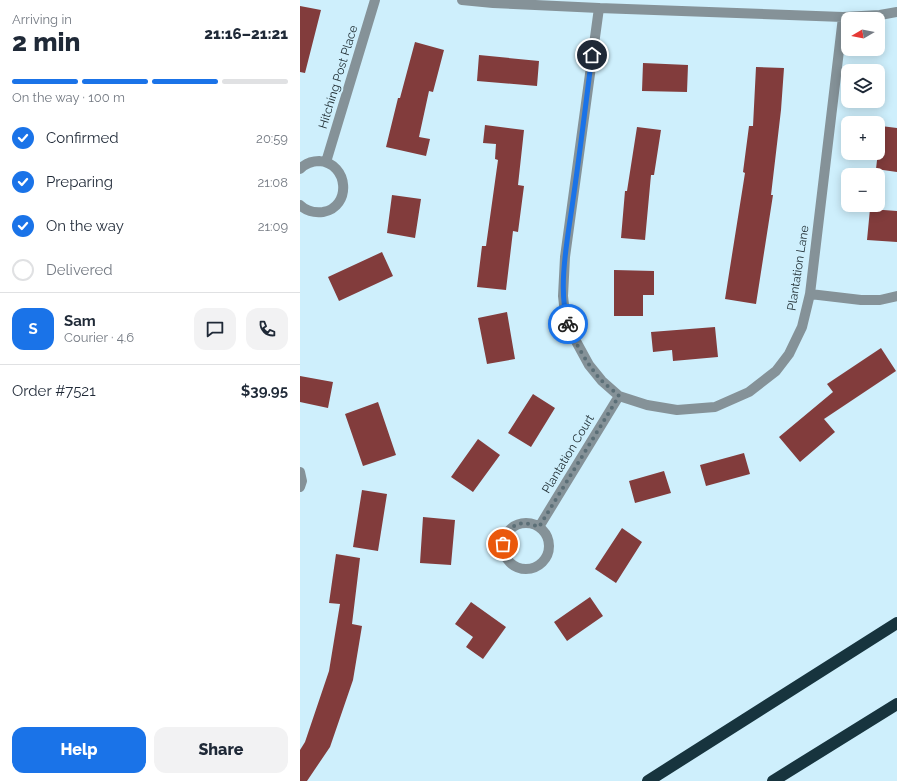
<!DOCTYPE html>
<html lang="en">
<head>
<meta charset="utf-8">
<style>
	:root { --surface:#fff; --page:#f2f2f3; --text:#1f2937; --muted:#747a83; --line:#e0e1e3; --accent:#1a73e8 }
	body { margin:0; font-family:Raleway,sans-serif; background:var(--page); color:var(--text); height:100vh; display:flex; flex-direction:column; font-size:15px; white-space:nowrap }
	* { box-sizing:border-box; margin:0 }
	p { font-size:13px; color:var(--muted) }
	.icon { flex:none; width:22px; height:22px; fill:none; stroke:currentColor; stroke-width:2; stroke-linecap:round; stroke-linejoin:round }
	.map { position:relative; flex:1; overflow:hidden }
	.details { display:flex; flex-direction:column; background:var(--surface); width:300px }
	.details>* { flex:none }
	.needle { width:26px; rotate:260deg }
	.controls { position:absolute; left:541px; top:12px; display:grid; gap:8px }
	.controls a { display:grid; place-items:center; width:44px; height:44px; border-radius:8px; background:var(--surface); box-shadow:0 2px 10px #0003; font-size:20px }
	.pin { position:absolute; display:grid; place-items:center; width:34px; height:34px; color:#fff; margin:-17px; border:2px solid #fff; border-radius:50%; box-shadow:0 1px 4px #0007 }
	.courier { position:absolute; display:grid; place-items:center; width:40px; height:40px; margin:-20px; border:3px solid #1a73e8; border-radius:50%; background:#fff; color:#222; box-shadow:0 1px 5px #0007 }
	.head em { font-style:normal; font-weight:800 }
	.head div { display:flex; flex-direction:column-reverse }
	.head { display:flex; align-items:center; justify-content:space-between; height:68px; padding:0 12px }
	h1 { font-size:26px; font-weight:800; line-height:30px }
	.bar { display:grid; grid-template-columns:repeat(4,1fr); gap:6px 4px; align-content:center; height:48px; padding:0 12px }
	.bar i { height:5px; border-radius:3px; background:var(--line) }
	.bar .active { background:var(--accent) }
	.bar p { grid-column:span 4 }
	.line { display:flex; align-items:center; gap:10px; padding:0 12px; border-top:1px solid var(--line) }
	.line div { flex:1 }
	.round { display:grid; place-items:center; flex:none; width:42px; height:42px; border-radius:12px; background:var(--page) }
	ol { padding:0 12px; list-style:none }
	li { display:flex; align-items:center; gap:12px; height:44px }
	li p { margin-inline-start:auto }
	li .icon { padding:4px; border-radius:50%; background:var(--accent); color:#fff; stroke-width:4 }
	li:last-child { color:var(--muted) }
	li i { width:22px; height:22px; border:2px solid var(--line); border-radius:50% }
	.cta { display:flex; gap:8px; margin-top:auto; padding:8px 12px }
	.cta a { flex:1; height:46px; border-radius:12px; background:var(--accent); color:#fff; font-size:16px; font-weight:800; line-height:46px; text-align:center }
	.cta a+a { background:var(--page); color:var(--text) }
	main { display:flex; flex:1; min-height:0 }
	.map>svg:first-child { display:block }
	.building { fill:#823c3c }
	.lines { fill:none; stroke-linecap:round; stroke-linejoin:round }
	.minor { stroke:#859298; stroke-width:10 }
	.highway { stroke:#17343e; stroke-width:12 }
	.done { stroke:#5b6f77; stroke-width:4; stroke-dasharray:0 7.2 }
	.route { stroke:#1a73e8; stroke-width:5 }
	.labels { text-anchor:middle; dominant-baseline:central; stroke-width:4; stroke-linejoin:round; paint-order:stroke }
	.street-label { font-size:12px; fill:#1d2a2f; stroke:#ceeffc }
</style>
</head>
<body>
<main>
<section class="details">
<div class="head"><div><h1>2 min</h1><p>Arriving in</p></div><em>21:16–21:21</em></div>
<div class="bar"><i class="active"></i><i class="active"></i><i class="active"></i><i></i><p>On the way · 100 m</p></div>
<ol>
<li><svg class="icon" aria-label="check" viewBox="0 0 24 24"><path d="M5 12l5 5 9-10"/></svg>Confirmed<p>20:59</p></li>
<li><svg class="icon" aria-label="check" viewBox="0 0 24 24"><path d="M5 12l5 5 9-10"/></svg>Preparing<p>21:08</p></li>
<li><svg class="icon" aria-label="check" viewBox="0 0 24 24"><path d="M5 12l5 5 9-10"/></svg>On the way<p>21:09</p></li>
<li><i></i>Delivered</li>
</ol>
<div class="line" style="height:72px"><b class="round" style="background:var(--accent);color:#fff">S</b><div><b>Sam</b><p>Courier · 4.6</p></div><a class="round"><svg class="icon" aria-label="chat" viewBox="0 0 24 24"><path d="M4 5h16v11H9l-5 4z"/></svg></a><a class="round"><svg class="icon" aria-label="phone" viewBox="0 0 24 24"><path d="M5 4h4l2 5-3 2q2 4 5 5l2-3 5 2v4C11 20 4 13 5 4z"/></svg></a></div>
<div class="line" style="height:52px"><div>Order #7521</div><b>$39.95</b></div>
<div class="cta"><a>Help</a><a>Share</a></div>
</section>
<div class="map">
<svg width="597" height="781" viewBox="0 0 597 781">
	<rect width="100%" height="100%" fill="#ceeffc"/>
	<!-- building -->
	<path class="building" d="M0,6L21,10L5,73L0,72Z
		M115,42L144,50L133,92L129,91L119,137L130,139L126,156L86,147L98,98H100Z
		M179,55L239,61L237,86L177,81Z
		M343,63L388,65L387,92L342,91Z
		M456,67L484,68L481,110L471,195H473L456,304L425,299L445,173L443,172L449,126H453Z
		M185,125L224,130L218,185L224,186L218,232L213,231L206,290L177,287L182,246H186L198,160L195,159L196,144L183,143Z
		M581,126L597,128V172L576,169Z
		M337,127L361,130L354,175H351L345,240L321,238L325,191H327Z
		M92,195L121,199L115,238L87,233Z
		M570,209L597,211V242L567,240Z
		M82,252L93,276L39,301L28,277Z
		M314,270L354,271V295H343V316H314Z
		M207,312L215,359L187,364L178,318Z
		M415,327L418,357L373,361L372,350L353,352L351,332Z
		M581,348L596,371L524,419L535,432L500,462L479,437L533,392L527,384Z
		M0,376L33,382L28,408L0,402Z
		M233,394L255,408L231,447L208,433Z
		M78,402L96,455L63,466L45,414Z
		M178,439L200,455L173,492L151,477Z
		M444,453L450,474L406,486L400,465Z
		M364,471L371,493L335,503L329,481Z
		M62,490L87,494L78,551L53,547Z
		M123,517L155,520L151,565L120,563Z
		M322,528L342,542L316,583L295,569Z
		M36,554L60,558L52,624L62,626L53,680L30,747L7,781H0V750L5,742L29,671L40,604L29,603Z
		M290,597L303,616L267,641L254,622Z
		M171,602L206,627L183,659L166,647L173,637L155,624Z"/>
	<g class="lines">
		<!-- minor -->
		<path class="minor" d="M162,0L193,3L299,8L543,17L580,15L597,12
			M299,8L265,257L263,296L265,314L271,332L289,365L302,381L319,396L347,405L377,410L415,407L449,392L476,371L489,354L502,327L510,294L543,17
			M26,162L75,0
			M0,169C5,164 12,161 19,161C49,163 52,207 23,212C14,213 6,211 0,205
			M510,294L561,300H580L597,296
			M0,472L2,481L0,487
			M203 546a23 23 0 1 1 46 0a23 23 0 1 1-46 0Z
			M239,527L319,396"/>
		<!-- highway -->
		<path class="highway" d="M348,781L597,623
			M473,781L597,704"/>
	</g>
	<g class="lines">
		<!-- done -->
		<path class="done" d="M203,544C208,524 221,519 239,527L319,396C314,391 307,386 302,381C290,369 273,340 268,324"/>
		<!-- route -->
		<path class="route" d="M268,324C257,288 268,237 273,200C280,152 286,103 292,55"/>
	</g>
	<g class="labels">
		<!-- street labels -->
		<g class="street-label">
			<text transform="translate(38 77) rotate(-73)">Hitching Post Place</text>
			<text transform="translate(498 268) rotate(-81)">Plantation Lane</text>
			<text transform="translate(268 454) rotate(-59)">Plantation Court</text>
		</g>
	</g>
</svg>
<div class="controls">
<a><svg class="needle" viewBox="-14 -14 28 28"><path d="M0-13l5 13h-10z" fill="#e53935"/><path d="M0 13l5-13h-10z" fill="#747a83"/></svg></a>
<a><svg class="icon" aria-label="layers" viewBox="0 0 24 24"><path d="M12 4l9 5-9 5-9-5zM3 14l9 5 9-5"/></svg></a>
<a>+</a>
<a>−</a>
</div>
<div class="pin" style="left:203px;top:544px;background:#ea580c"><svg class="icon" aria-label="bag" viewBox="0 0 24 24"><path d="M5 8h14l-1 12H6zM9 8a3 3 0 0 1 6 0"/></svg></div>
<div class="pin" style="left:292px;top:55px;background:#1f2937"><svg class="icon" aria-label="home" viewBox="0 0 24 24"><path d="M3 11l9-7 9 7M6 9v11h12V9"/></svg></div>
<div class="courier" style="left:268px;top:324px"><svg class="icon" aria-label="bike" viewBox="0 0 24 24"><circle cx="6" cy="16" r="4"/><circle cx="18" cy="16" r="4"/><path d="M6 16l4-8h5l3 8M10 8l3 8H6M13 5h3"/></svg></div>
</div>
</main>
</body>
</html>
